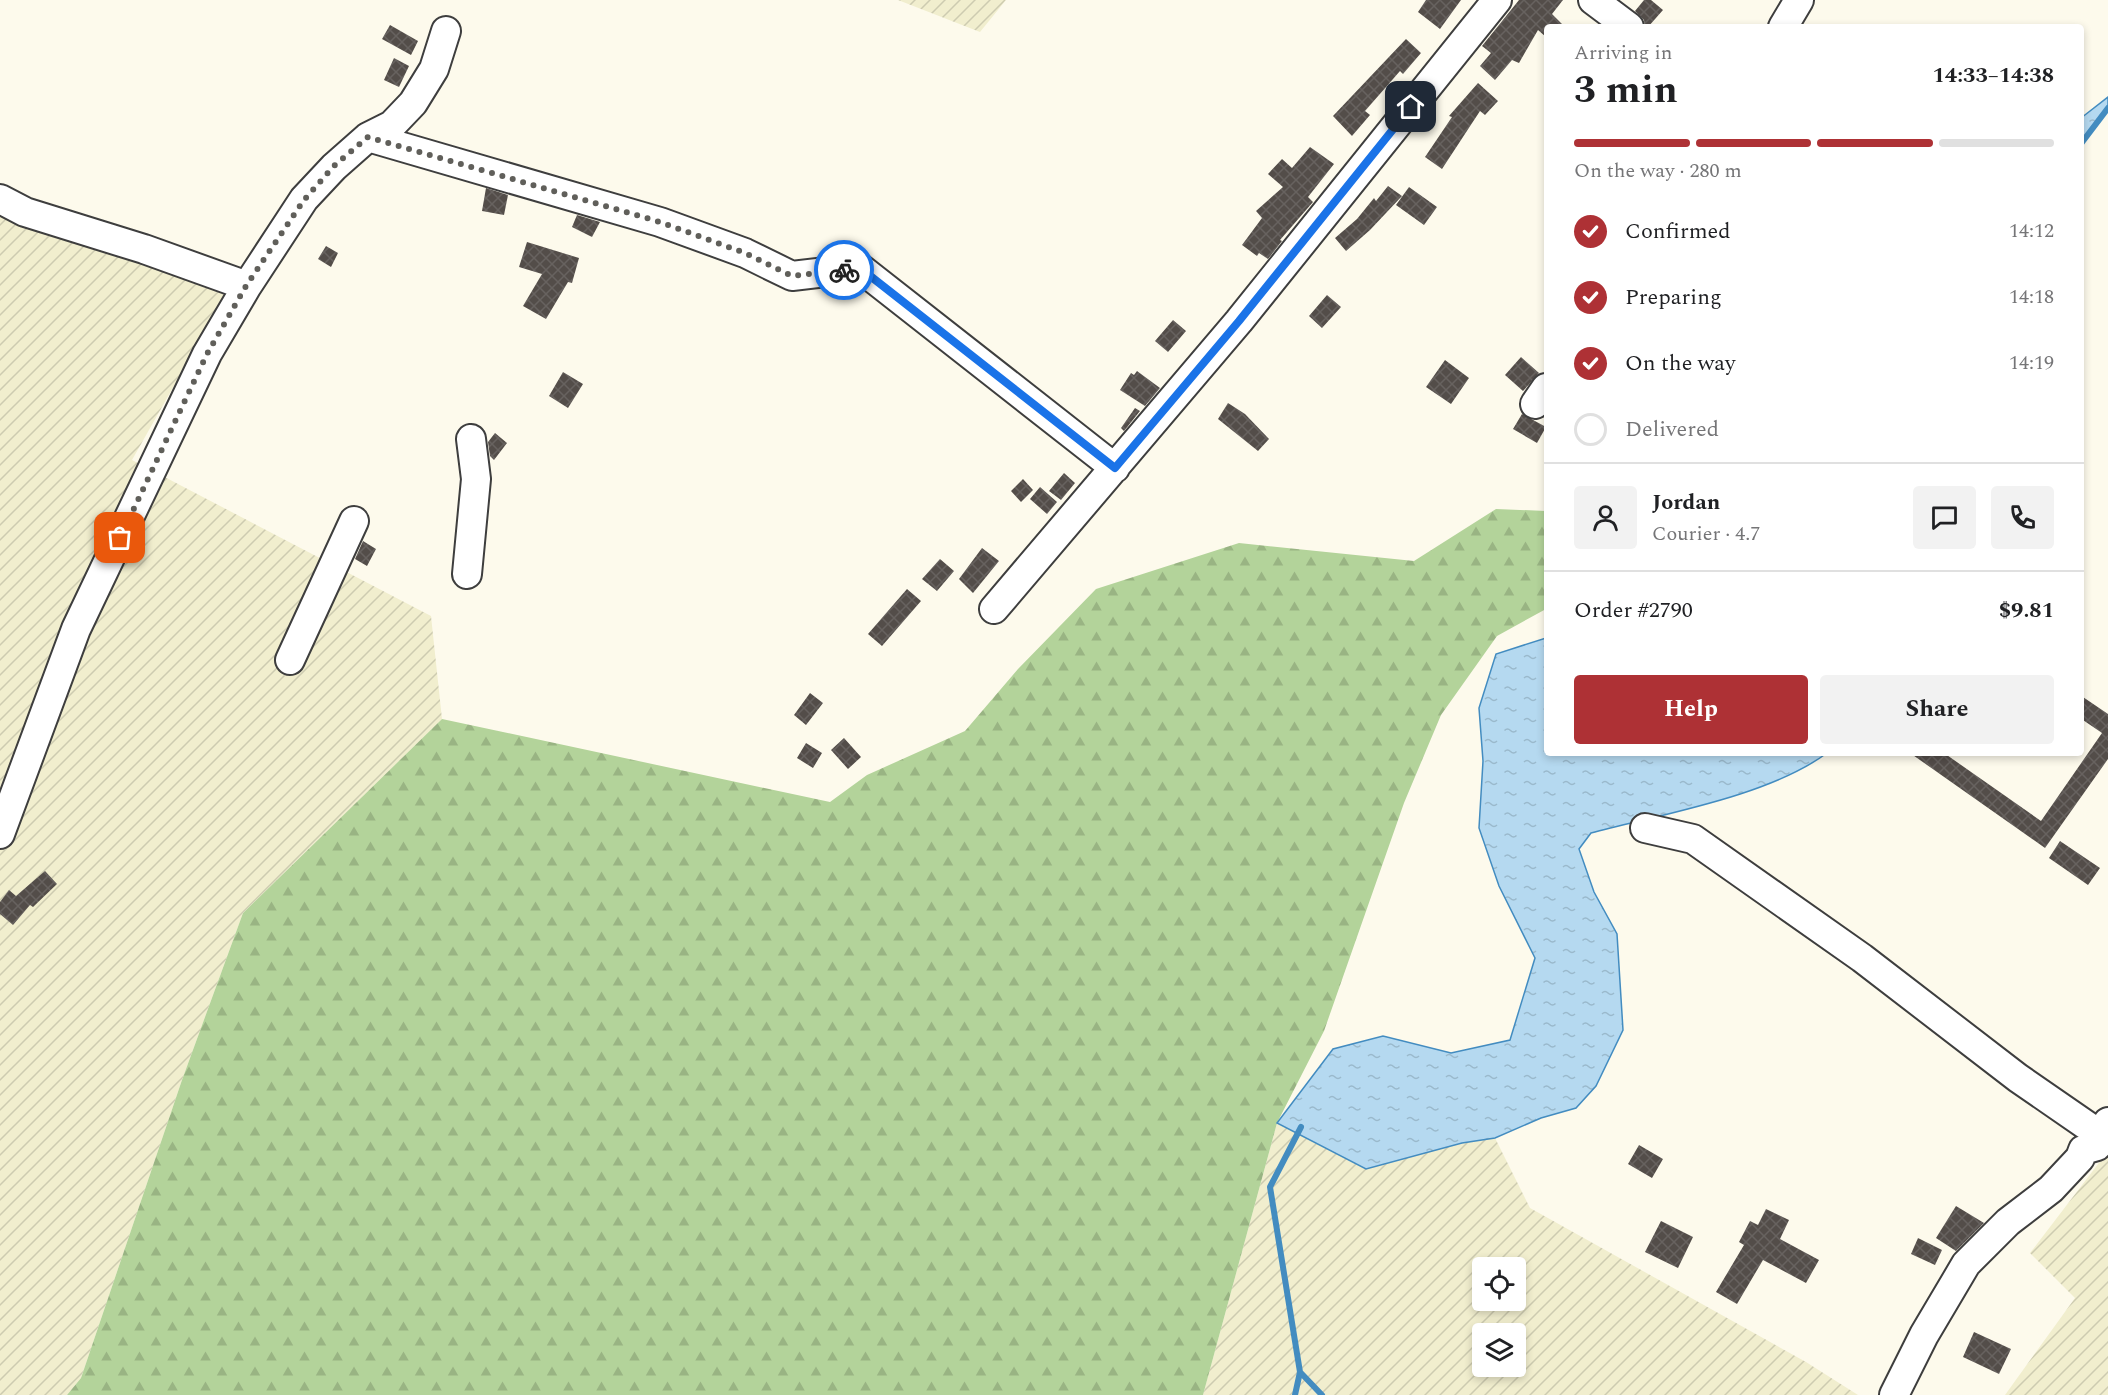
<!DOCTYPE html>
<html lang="en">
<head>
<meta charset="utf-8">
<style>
	:root { --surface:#fff; --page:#f2f2f2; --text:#202124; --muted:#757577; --line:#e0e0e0; --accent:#ae3135 }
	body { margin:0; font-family:Spectral,serif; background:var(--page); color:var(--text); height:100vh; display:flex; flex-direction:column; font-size:22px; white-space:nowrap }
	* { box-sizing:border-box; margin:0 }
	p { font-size:20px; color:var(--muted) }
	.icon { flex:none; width:33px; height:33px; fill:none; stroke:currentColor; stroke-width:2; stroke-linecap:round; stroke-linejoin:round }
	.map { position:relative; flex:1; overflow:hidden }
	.panel { position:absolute; left:1544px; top:24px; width:540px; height:732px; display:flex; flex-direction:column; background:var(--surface); border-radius:6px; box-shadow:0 3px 9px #0003 }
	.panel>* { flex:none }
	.controls { position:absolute; left:1472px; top:1257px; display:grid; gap:12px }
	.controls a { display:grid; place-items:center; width:54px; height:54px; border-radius:6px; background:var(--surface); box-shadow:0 3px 9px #0003; font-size:30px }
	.pin { position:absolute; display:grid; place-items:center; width:51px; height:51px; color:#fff; margin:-26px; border-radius:12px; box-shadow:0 3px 9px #0006 }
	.courier { position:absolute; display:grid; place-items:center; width:60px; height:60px; margin:-30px; border:4px solid #1a73e8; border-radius:50%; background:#fff; color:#222; box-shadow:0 2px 8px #0007 }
	.overview em { font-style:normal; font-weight:700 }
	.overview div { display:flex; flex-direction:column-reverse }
	.overview { display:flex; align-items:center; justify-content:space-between; height:102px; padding:0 30px }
	h1 { font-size:39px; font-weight:700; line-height:45px }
	.bar { display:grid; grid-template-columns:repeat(4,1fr); gap:9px 6px; align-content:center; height:72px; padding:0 30px }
	.bar i { height:8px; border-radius:4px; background:var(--line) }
	.bar .active { background:var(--accent) }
	.bar p { grid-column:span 4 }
	.line { display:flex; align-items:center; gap:15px; padding:0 30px; border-top:2px solid var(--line) }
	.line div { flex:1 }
	.round { display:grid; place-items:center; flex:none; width:63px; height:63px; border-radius:6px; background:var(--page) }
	ol { padding:0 30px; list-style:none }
	li { display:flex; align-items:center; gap:18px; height:66px }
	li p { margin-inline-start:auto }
	li .icon { padding:6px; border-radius:50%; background:var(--accent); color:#fff; stroke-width:4 }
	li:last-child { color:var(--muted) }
	li i { width:33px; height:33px; border:3px solid var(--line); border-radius:50% }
	.action { display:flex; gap:12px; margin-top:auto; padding:12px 30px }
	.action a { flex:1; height:69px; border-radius:6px; background:var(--accent); color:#fff; font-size:24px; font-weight:700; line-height:69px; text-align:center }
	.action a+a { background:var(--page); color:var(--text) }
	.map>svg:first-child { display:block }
	.farmland { fill:url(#farmland-furrows); fill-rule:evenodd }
	.forest { fill:url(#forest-firs) }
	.water { fill:url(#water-ripples); stroke:#438cc0; stroke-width:1.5 }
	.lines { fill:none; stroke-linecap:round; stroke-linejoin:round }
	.stream { stroke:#438cc0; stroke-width:6 }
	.building { fill:url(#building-cross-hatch) }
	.minor-casing { stroke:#3e3e3e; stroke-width:32 }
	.minor { stroke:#fff; stroke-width:28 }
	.done { stroke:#605f5a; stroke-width:6; stroke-dasharray:0 10.8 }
	.route { stroke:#1a73e8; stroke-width:8 }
</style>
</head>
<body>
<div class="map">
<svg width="2108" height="1395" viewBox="0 0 2108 1395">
	<defs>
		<pattern id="farmland-furrows" width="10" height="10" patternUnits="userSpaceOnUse" patternTransform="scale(1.5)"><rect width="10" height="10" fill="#f1eece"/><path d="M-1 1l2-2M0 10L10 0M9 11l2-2" fill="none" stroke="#cdcbb0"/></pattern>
		<pattern id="forest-firs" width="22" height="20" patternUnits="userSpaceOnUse" patternTransform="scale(1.5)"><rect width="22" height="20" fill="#b3d39a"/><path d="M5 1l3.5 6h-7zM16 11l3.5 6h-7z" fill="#99b483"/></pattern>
		<pattern id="water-ripples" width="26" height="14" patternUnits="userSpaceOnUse" patternTransform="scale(1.5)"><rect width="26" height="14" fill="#b5d9f0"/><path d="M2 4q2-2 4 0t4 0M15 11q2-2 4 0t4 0" fill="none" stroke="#9ab9cc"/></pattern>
		<pattern id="building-cross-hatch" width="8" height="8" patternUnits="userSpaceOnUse" patternTransform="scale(1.5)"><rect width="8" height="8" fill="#534d49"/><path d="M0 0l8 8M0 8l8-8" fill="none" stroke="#67625f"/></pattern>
	</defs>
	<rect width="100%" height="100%" fill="#fdfaec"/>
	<!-- farmland -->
	<path class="farmland" d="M898,0H1006L980,32Z
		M0,202L227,292L132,460L431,616L442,719L243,913L182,1080L81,1378L67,1395H0Z
		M1277,1123L1366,1169L1462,1143L1495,1138L1530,1208L1806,1362L1858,1395H1203ZM1482,1268H1515V1300H1482ZM1482,1334H1515V1366H1482Z
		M2108,1151V1395H2005L2075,1298L2030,1253Z"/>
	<!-- forest -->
	<path class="forest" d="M1496,509L1546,511V609L1497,636L1441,715L1404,803L1324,1031L1277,1123L1203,1395H67L81,1378L182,1080L243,913L442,719L830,802L867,775L965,731L1018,669L1096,589L1239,543L1414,561Z"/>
	<!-- water -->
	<path class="water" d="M2108,97V108L2081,145V118Z
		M1546,638V753H1827C1769,796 1662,814 1591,833L1579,849L1594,892L1617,934L1623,1030L1596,1086L1576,1108L1541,1118L1495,1138L1462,1143L1366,1169L1277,1123L1333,1049L1383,1036L1451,1053L1510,1040L1535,958L1499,886L1479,828L1483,761L1479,708L1496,654Z"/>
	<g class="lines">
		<!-- stream -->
		<path class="stream" d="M2080,145L2108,108
			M1300,1372L1322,1395
			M1295,1395L1300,1372L1270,1187L1301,1127"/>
	</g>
	<!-- building -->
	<path class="building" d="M1426,0H1461L1440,29L1418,12Z
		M1519,0H1563L1552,14L1565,27H1546V37L1538,30L1519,63L1512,60L1495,80L1480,66L1491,53L1482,46Z
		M1644,0H1651L1663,10L1648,27H1645L1644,20L1635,11Z
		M390,25L418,41L411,55L382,39Z
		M1406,39L1421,53L1403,74L1400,71L1365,111L1370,115L1352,136L1333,116Z
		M394,58L409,66L399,87L384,80Z
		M1478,83L1498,101L1485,115L1480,111L1442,169L1425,157L1452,117L1449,116Z
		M1310,147L1334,164L1308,197L1313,202L1280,240L1282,241L1268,259L1259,253L1257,256L1242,245L1262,218L1256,211L1283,187L1268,174L1282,159L1292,168Z
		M1388,186L1402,196L1370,230L1346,251L1335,238L1357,219L1374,198L1376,201Z
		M1409,187L1437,207L1424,225L1396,205Z
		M486,188L508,195L504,215L482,211Z
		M577,215L600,222L592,237L572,227Z
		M527,242L579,258L572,283L568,282L546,319L523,306L542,274L519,267Z
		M326,246L338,253L331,267L318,259Z
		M1327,295L1341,307L1322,328L1309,316Z
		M1173,320L1186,331L1168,352L1155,341Z
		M1521,357L1539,373L1523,391L1505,375Z
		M1445,360L1469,378L1451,404L1426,387Z
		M1137,371L1160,388L1145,406L1120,390L1131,373L1134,375Z
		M563,372L583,384L568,408L549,396Z
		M1228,403L1245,414L1269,439L1258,451L1218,419Z
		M1135,408L1140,411L1124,431L1121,428Z
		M1522,414L1546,427L1537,443L1513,429Z
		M495,433L507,443L494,460L490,456L488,442Z
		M1064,473L1075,483L1061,500L1049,491Z
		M1023,479L1033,490L1021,502L1011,491Z
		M1040,487L1057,502L1047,514L1030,499Z
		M363,541L376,549L367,566L355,559Z
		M982,548L999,561L973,593L959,579Z
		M940,559L954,571L937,591L922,579Z
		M907,589L921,601L882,646L868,634Z
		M810,693L823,703L806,725L794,715Z
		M2080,695L2108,714V759L2045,848L1910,753H1944L2041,821L2102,733L2080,718Z
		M844,738L861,757L848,769L831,750Z
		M806,743L822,753L813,768L797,758Z
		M2060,841L2100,868L2088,885L2049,858Z
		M45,871L57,884L33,907L30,905L13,925L0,914V902L9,890L16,896Z
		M1639,1145L1663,1159L1652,1178L1628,1164Z
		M1956,1206L1984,1223L1956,1251L1936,1238Z
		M1766,1209L1789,1220L1780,1239L1819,1260L1806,1283L1763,1260L1737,1304L1716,1292L1744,1245L1739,1242L1750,1221L1758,1225Z
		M1661,1221L1693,1237L1678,1268L1645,1252Z
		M1918,1238L1942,1250L1935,1265L1911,1254Z
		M1974,1332L2011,1349L1999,1374L1963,1357Z"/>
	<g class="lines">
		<defs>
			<path id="minor" d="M1593,0L1629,27
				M1783,27L1799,0
				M368,137L660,222L745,253L792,276L860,268L1115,468
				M0,199L25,212L144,249L247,286
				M1535,404L1546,388
				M467,574L476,479L471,439
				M994,609L1239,321L1497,0
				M290,660L354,521
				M1645,828L1693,839L1862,958L2018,1078L2102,1136
				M0,834L76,629L207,354L247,286L304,199L334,167L368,137L392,125L413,103L434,69L446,31
				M1894,1395L1924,1335L1966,1264L2008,1222L2051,1189L2080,1158L2083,1150L2097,1146L2108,1122"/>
		</defs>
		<!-- minor casing -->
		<use href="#minor" class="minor-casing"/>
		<!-- minor -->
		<use href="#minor" class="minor"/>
	</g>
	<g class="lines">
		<!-- done -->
		<path class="done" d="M120,538L207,354L246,286L304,200L334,166L368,137L660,222L745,253L792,276L844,270"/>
		<!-- route -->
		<path class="route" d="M844,270L860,268L1115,468L1239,321L1411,107"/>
	</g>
</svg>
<div class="controls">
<a><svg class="icon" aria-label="locate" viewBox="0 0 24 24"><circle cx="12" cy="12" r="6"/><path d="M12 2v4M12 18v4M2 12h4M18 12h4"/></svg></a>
<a><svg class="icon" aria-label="layers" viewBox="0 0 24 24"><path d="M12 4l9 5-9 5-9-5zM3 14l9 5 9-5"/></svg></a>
</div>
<div class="pin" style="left:120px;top:538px;background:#ea580c"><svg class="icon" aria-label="bag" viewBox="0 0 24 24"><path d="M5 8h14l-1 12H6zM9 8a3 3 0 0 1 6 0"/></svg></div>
<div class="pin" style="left:1411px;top:107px;background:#1f2937"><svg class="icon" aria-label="home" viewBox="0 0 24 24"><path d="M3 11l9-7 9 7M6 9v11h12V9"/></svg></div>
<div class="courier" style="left:844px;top:270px"><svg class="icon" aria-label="bike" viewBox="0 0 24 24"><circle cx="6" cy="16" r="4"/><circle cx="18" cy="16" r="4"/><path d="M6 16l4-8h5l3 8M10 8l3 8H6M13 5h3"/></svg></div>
<section class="panel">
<div class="overview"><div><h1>3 min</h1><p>Arriving in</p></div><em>14:33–14:38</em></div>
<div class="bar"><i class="active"></i><i class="active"></i><i class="active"></i><i></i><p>On the way · 280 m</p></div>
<ol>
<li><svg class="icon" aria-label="check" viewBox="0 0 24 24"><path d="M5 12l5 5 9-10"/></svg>Confirmed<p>14:12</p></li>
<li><svg class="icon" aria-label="check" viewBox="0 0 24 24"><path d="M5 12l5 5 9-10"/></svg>Preparing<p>14:18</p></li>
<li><svg class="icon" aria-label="check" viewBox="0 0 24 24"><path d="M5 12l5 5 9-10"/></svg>On the way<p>14:19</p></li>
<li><i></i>Delivered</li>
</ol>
<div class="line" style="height:108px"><a class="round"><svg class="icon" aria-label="person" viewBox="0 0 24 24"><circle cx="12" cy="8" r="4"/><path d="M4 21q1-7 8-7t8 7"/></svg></a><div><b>Jordan</b><p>Courier · 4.7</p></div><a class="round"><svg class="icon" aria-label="chat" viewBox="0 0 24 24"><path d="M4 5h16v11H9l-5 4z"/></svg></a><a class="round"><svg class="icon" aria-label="phone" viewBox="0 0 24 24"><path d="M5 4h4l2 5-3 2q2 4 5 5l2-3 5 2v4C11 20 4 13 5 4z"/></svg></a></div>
<div class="line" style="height:78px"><div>Order #2790</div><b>$9.81</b></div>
<div class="action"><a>Help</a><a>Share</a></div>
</section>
</div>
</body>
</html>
